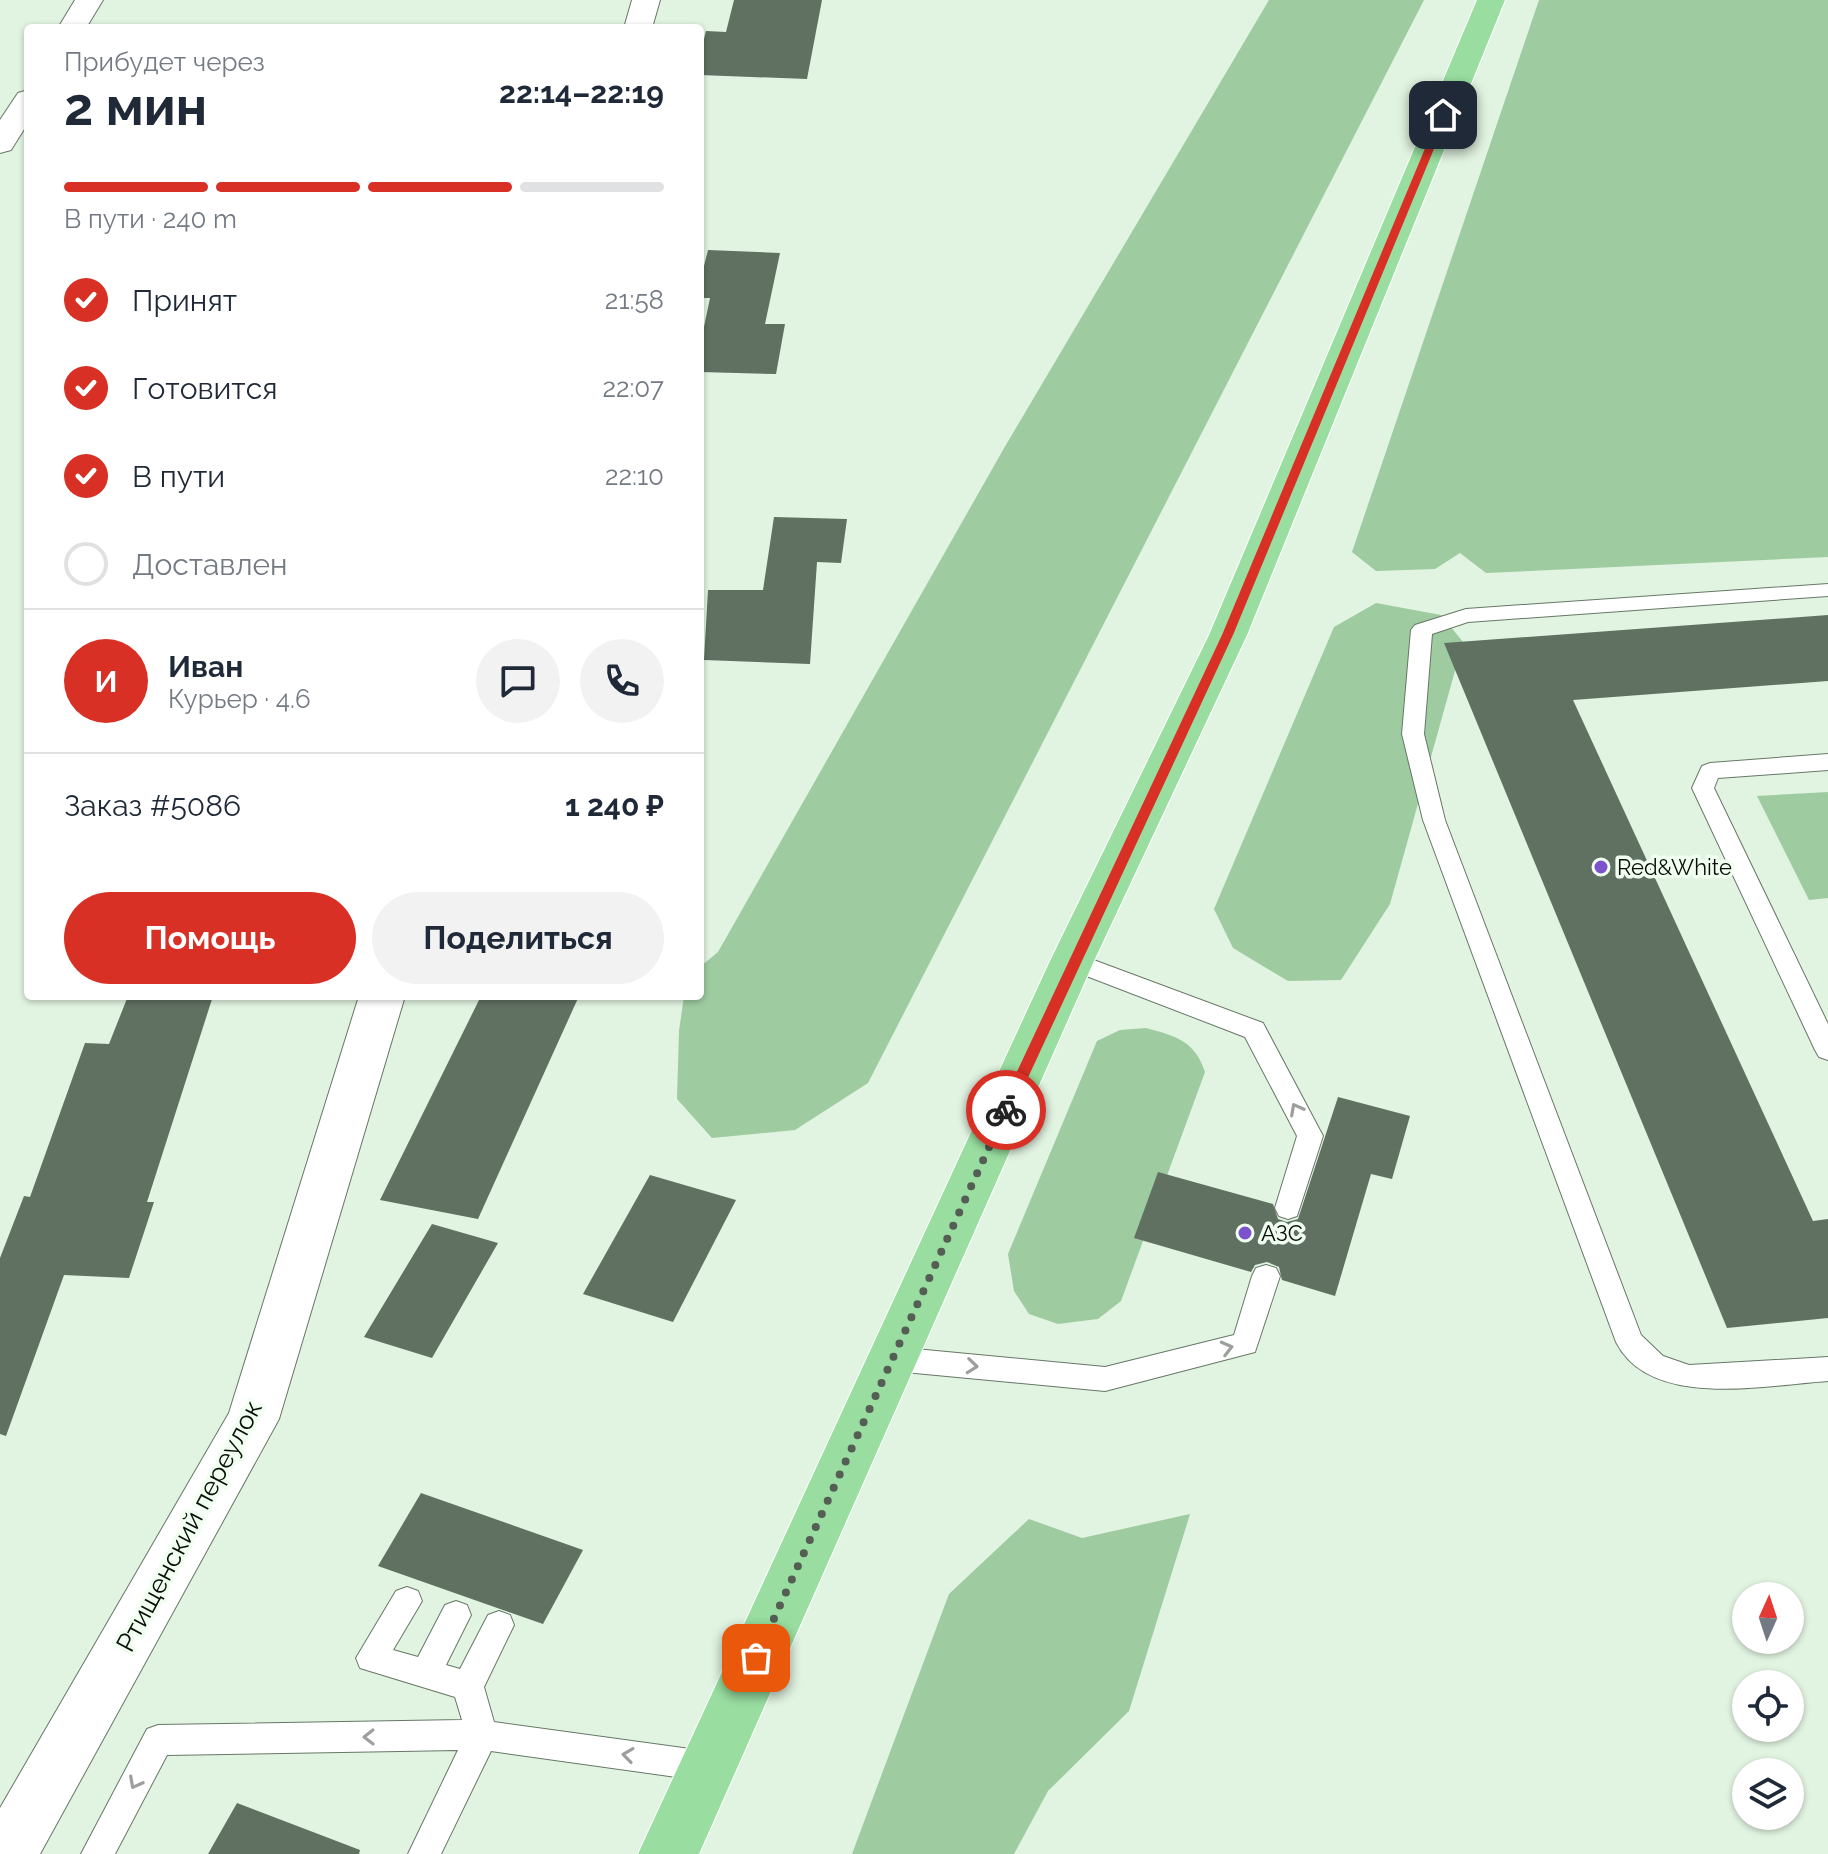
<!DOCTYPE html>
<html lang="ru">
<head>
<meta charset="utf-8">
<style>
	:root { --surface:#fff; --page:#f2f2f3; --text:#1f2937; --muted:#747a83; --line:#e0e1e3; --accent:#d93025 }
	body { margin:0; font-family:Raleway,sans-serif; background:var(--page); color:var(--text); height:100vh; display:flex; flex-direction:column; font-size:30px; white-space:nowrap }
	* { box-sizing:border-box; margin:0 }
	p { font-size:26px; color:var(--muted) }
	.icon { flex:none; width:44px; height:44px; fill:none; stroke:currentColor; stroke-width:2; stroke-linecap:round; stroke-linejoin:round }
	.map { position:relative; flex:1; overflow:hidden }
	.drawer { position:absolute; left:24px; top:24px; width:680px; height:976px; display:flex; flex-direction:column; background:var(--surface); border-radius:8px; box-shadow:0 2px 6px #0004 }
	.drawer>* { flex:none }
	.needle { width:52px; rotate:3deg }
	.fabs { position:absolute; left:1732px; top:1582px; display:grid; gap:16px }
	.fabs a { display:grid; place-items:center; width:72px; height:72px; border-radius:50%; background:var(--surface); box-shadow:0 2px 6px #0004; font-size:40px }
	.pin { position:absolute; display:grid; place-items:center; width:68px; height:68px; color:#fff; margin:-34px; border-radius:16px; box-shadow:0 4px 12px #0006 }
	.courier { position:absolute; display:grid; place-items:center; width:80px; height:80px; margin:-40px; border:6px solid #d93025; border-radius:50%; background:#fff; color:#222; box-shadow:0 2px 10px #0007 }
	.summary em { font-style:normal; font-weight:700 }
	.summary div { display:flex; flex-direction:column-reverse }
	.summary { display:flex; align-items:center; justify-content:space-between; height:136px; padding:0 40px }
	h1 { font-size:52px; font-weight:700; line-height:60px }
	.bar { display:grid; grid-template-columns:repeat(4,1fr); gap:12px 8px; align-content:center; height:96px; padding:0 40px }
	.bar i { height:10px; border-radius:6px; background:var(--line) }
	.bar .selected { background:var(--accent) }
	.bar p { grid-column:span 4 }
	.line { display:flex; align-items:center; gap:20px; padding:0 40px; border-top:2px solid var(--line) }
	.line div { flex:1 }
	.round { display:grid; place-items:center; flex:none; width:84px; height:84px; border-radius:42px; background:var(--page) }
	ol { padding:0 40px; list-style:none }
	li { display:flex; align-items:center; gap:24px; height:88px }
	li p { margin-inline-start:auto }
	li .icon { padding:8px; border-radius:50%; background:var(--accent); color:#fff; stroke-width:4 }
	li:last-child { color:var(--muted) }
	li i { width:44px; height:44px; border:4px solid var(--line); border-radius:50% }
	.cta { display:flex; gap:16px; margin-top:auto; padding:16px 40px }
	.cta a { flex:1; height:92px; border-radius:48px; background:var(--accent); color:#fff; font-size:32px; font-weight:700; line-height:92px; text-align:center }
	.cta a+a { background:var(--page); color:var(--text) }
	.map>svg:first-child { display:block }
	.green { fill:#9ecb9f }
	.building { fill:#607061 }
	.lines { fill:none; stroke-linecap:round; stroke-linejoin:round }
	.lane-casing { stroke:#677767; stroke-width:2 }
	.street-casing { stroke:#677767; stroke-width:2 }
	.primary-casing { stroke:#fff; stroke-width:2 }
	.lane { fill:#fff; fill-rule:evenodd }
	.street { fill:#fff; fill-rule:evenodd }
	.primary { fill:#99dea0; fill-rule:evenodd }
	.oneway { stroke:#9c9f9c }
	.route { fill:#d93025 }
	.done { stroke:#545e54; stroke-width:8; stroke-dasharray:0 14.4 }
	.poi-dot { fill:#7c53cc; stroke:#f0fff0; stroke-width:3 }
	.labels { text-anchor:middle; dominant-baseline:central; stroke-width:7; stroke-linejoin:round; paint-order:stroke }
	.poi-label { font-size:22px; fill:#080e08; stroke:#f0fff0; text-anchor:start }
	.near-street-label { font-size:26px; fill:#080e08; stroke:#f0fff0 }
</style>
</head>
<body>
<div class="map">
<svg width="1828" height="1854" viewBox="0 0 1828 1854">
	<rect width="100%" height="100%" fill="#e1f3e1"/>
	<!-- green -->
	<path class="green" d="M1269,0H1424L868,1083L795,1130L712,1138L677,1099L679,1031L684,996H700V967L718,952L1003,450Z
		M1539,0H1828V557L1486,573L1460,553L1435,569L1376,571L1352,552Z
		M1376,603L1441,615L1463,642L1390,904L1341,980L1288,981L1233,948L1214,909L1334,627Z
		M1828,792V898L1809,900L1757,796Z
		M1146,1028C1176,1036 1195,1041 1205,1072L1121,1301L1098,1319L1058,1324L1029,1314L1014,1291L1008,1254L1097,1041L1120,1030Z
		M1190,1514L1129,1711L1048,1791L1014,1854H852L949,1594L1029,1519L1082,1538Z"/>
	<!-- building -->
	<path class="building" d="M734,0H822L807,79L700,75V55L706,31L726,32Z
		M708,250L780,253L765,324H785L776,374L700,372V346L710,298H700V282Z
		M774,517L847,519L841,563L817,562L810,664L704,660L708,590H763Z
		M1828,615V681L1573,700L1813,1221L1828,1219V1318L1727,1328L1444,643Z
		M128,996H213L147,1202H154L129,1278L64,1275L6,1436L0,1434V1258L24,1196L30,1197L85,1043L109,1044Z
		M481,996H579L478,1219L380,1200Z
		M1338,1097L1410,1116L1392,1179L1371,1174L1335,1296L1282,1280L1279,1267L1267,1262L1255,1265L1251,1272L1134,1238L1158,1172L1273,1204L1278,1219L1287,1222L1298,1219Z
		M650,1175L736,1200L673,1322L583,1294Z
		M432,1224L498,1243L432,1358L364,1337Z
		M421,1493L583,1550L543,1624L378,1566Z
		M237,1803L360,1850L359,1854H208Z"/>
	<g class="lines">
		<defs>
			<path id="lane" d="M1828,584V596L1468,622L1432,634L1424,734L1445,820L1641,1335L1663,1356L1689,1365L1828,1357V1381C1766,1385 1650,1410 1616,1342L1423,820L1402,734L1411,630L1415,625L1466,609Z
				M1828,754V770L1718,778L1714,788L1828,1024V1060L1819,1057L1815,1050L1692,788L1702,766L1710,763Z
				M1072,952L1263,1023L1323,1136L1297,1216L1288,1219L1279,1216L1275,1208L1297,1136L1245,1037L1063,967L1060,961L1063,955Z
				M1266,1265L1276,1268L1280,1276L1255,1352L1105,1391L894,1371L884,1367L880,1359L884,1351L894,1347L1105,1367L1234,1335L1252,1276L1256,1268Z
				M407,1587L418,1591L422,1601L393,1650L418,1657L445,1605L456,1601L467,1605L471,1615L446,1665L460,1669L488,1615L499,1611L510,1615L514,1625L484,1687L494,1722L705,1751L716,1755L721,1766L716,1777L705,1781L491,1751L441,1854H408L458,1750L167,1755L115,1854H81L147,1729L158,1725L462,1720L455,1697L360,1668L356,1658L396,1591Z"/>
			<path id="street" d="M75,0H103L86,28H58Z
				M632,0H660L652,28H624Z
				M28,90V123L11,150L0,153V120L18,93Z
				M359,996H405L279,1419L40,1854H0V1808L229,1413Z"/>
			<path id="primary" d="M1477,0H1505L1247,635L1094,961L699,1854H638L1050,961L1209,635Z"/>
		</defs>
		<!-- lane casing -->
		<use href="#lane" class="lane-casing"/>
		<!-- street casing -->
		<use href="#street" class="street-casing"/>
		<!-- primary casing -->
		<use href="#primary" class="primary-casing"/>
		<!-- lane -->
		<use href="#lane" class="lane"/>
		<!-- street -->
		<use href="#street" class="street"/>
		<!-- primary -->
		<use href="#primary" class="primary"/>
	</g>
	<!-- one-way arrows -->
	<defs><path id="oneway-chevron" d="M-2-3.5L2.5 0L-2 3.5" fill="none" stroke-width="1.6" stroke-linecap="round" stroke-linejoin="round" transform="scale(2)"/></defs>
	<g class="oneway">
		<use href="#oneway-chevron" transform="translate(1296 1109) rotate(-118)"/>
		<use href="#oneway-chevron" transform="translate(1227 1348) rotate(-14)"/>
		<use href="#oneway-chevron" transform="translate(972 1366) rotate(6)"/>
		<use href="#oneway-chevron" transform="translate(369 1737) rotate(179)"/>
		<use href="#oneway-chevron" transform="translate(628 1755) rotate(-172)"/>
		<use href="#oneway-chevron" transform="translate(135 1783) rotate(118)"/>
	</g>
	<!-- route -->
	<path class="route" d="M1443,113L1448,115L1233,635L1013,1110L1011,1113H1001L999,1110L1222,635L1439,115Z"/>
	<g class="lines">
		<!-- done -->
		<path class="done" d="M756,1658L1006,1110"/>
	</g>
	<!-- markers -->
	<g class="poi-dot">
		<circle cx="1601" cy="867" r="8"/>
		<circle cx="1245" cy="1233" r="8"/>
	</g>
	<g class="labels">
		<!-- poi labels -->
		<g class="poi-label">
			<text x="1617" y="867">Red&amp;White</text>
			<text x="1261" y="1233">АЗС</text>
		</g>
		<!-- near-street labels -->
		<g class="near-street-label">
			<text transform="translate(189 1526) rotate(-62)">Ртищенский переулок</text>
		</g>
	</g>
</svg>
<div class="fabs">
<a><svg class="needle" viewBox="-14 -14 28 28"><path d="M0-13l5 13h-10z" fill="#e53935"/><path d="M0 13l5-13h-10z" fill="#747a83"/></svg></a>
<a><svg class="icon" aria-label="locate" viewBox="0 0 24 24"><circle cx="12" cy="12" r="6"/><path d="M12 2v4M12 18v4M2 12h4M18 12h4"/></svg></a>
<a><svg class="icon" aria-label="layers" viewBox="0 0 24 24"><path d="M12 4l9 5-9 5-9-5zM3 14l9 5 9-5"/></svg></a>
</div>
<div class="pin" style="left:756px;top:1658px;background:#ea580c"><svg class="icon" aria-label="bag" viewBox="0 0 24 24"><path d="M5 8h14l-1 12H6zM9 8a3 3 0 0 1 6 0"/></svg></div>
<div class="pin" style="left:1443px;top:115px;background:#1f2937"><svg class="icon" aria-label="home" viewBox="0 0 24 24"><path d="M3 11l9-7 9 7M6 9v11h12V9"/></svg></div>
<div class="courier" style="left:1006px;top:1110px"><svg class="icon" aria-label="bike" viewBox="0 0 24 24"><circle cx="6" cy="16" r="4"/><circle cx="18" cy="16" r="4"/><path d="M6 16l4-8h5l3 8M10 8l3 8H6M13 5h3"/></svg></div>
<section class="drawer">
<div class="summary"><div><h1>2 мин</h1><p>Прибудет через</p></div><em>22:14–22:19</em></div>
<div class="bar"><i class="selected"></i><i class="selected"></i><i class="selected"></i><i></i><p>В пути · 240 m</p></div>
<ol>
<li><svg class="icon" aria-label="check" viewBox="0 0 24 24"><path d="M5 12l5 5 9-10"/></svg>Принят<p>21:58</p></li>
<li><svg class="icon" aria-label="check" viewBox="0 0 24 24"><path d="M5 12l5 5 9-10"/></svg>Готовится<p>22:07</p></li>
<li><svg class="icon" aria-label="check" viewBox="0 0 24 24"><path d="M5 12l5 5 9-10"/></svg>В пути<p>22:10</p></li>
<li><i></i>Доставлен</li>
</ol>
<div class="line" style="height:144px"><b class="round" style="background:var(--accent);color:#fff">И</b><div><b>Иван</b><p>Курьер · 4.6</p></div><a class="round"><svg class="icon" aria-label="chat" viewBox="0 0 24 24"><path d="M4 5h16v11H9l-5 4z"/></svg></a><a class="round"><svg class="icon" aria-label="phone" viewBox="0 0 24 24"><path d="M5 4h4l2 5-3 2q2 4 5 5l2-3 5 2v4C11 20 4 13 5 4z"/></svg></a></div>
<div class="line" style="height:104px"><div>Заказ #5086</div><b>1 240 ₽</b></div>
<div class="cta"><a>Помощь</a><a>Поделиться</a></div>
</section>
</div>
</body>
</html>
